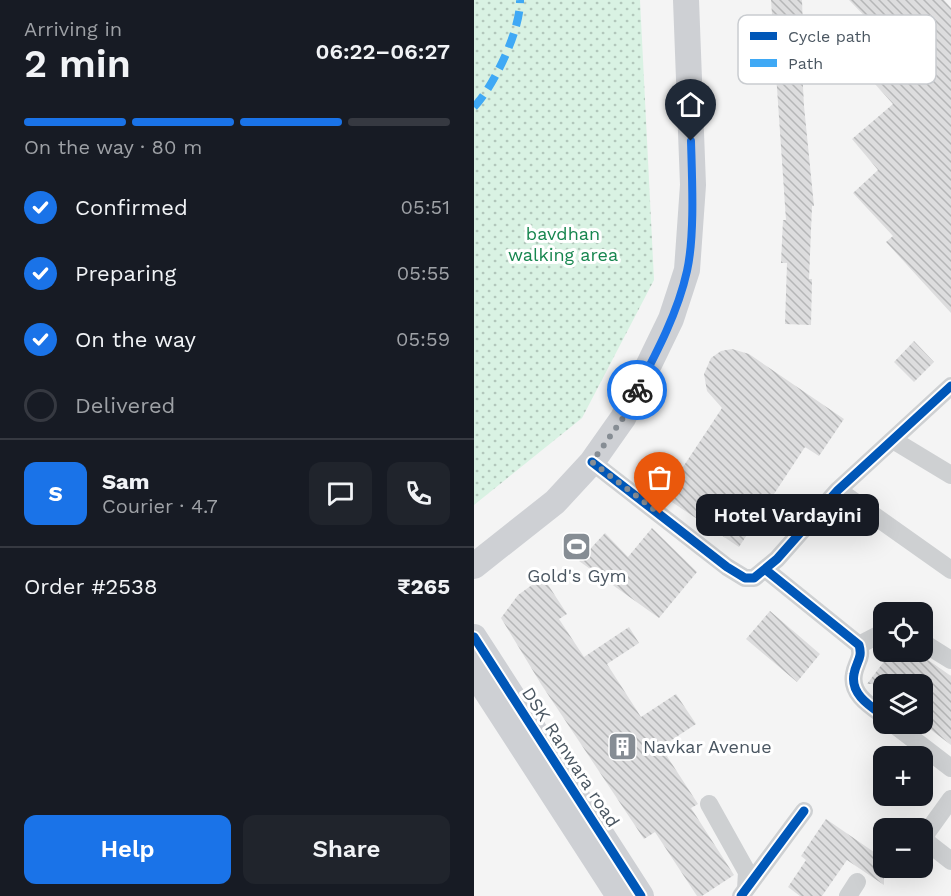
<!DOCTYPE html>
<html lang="en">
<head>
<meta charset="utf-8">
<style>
	:root { --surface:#171b24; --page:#20242c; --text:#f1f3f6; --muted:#9ea1a6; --line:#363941; --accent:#1a73e8 }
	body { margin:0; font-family:"Work Sans",sans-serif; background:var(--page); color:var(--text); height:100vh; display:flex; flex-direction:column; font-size:22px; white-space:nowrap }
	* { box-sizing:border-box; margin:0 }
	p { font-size:20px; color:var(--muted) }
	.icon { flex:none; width:33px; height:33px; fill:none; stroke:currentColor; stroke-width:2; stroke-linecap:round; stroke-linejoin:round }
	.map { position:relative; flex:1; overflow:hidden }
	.drawer { display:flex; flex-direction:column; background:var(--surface); width:474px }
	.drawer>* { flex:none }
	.tools { position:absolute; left:399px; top:602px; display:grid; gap:12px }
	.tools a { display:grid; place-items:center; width:60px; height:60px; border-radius:12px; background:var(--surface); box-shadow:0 6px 24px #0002; font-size:30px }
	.pin { position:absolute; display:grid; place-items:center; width:51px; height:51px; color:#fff; margin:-62px -26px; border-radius:50% 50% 50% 0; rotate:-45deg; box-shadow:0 0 6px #0007 }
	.pin .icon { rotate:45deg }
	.courier { position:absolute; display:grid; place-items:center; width:60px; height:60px; margin:-30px; border:4px solid #1a73e8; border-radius:50%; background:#fff; color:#222; box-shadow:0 2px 8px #0007 }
	.bubble { position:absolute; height:42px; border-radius:12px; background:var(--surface); box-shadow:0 6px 24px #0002; font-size:20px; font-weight:600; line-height:42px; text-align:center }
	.headline em { font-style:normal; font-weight:600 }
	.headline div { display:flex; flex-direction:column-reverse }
	.headline { display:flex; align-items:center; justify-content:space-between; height:102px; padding:0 24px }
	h1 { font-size:39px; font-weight:600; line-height:45px }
	.bar { display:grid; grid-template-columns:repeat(4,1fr); gap:9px 6px; align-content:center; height:72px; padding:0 24px }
	.bar i { height:8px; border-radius:4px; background:var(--line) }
	.bar .selected { background:var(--accent) }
	.bar p { grid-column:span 4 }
	.line { display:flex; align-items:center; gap:15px; padding:0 24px; border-top:2px solid var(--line) }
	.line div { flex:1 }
	.round { display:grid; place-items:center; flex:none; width:63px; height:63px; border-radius:12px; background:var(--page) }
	ol { padding:0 24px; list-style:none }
	li { display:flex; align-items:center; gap:18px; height:66px }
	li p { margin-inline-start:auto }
	li .icon { padding:6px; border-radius:50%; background:var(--accent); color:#fff; stroke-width:4 }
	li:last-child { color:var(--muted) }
	li i { width:33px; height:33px; border:3px solid var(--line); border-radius:50% }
	.cta { display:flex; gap:12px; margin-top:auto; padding:12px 24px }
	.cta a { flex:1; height:69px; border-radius:12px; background:var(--accent); color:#fff; font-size:24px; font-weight:600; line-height:69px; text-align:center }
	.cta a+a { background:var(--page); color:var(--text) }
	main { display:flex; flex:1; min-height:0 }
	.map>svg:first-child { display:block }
	.grass { fill:url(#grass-dots) }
	.building { fill:url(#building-back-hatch) }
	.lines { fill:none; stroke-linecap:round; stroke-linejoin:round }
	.street { stroke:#ced0d2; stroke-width:18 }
	.secondary { stroke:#ced0d4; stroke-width:26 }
	.quiet { stroke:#3fa9f5; stroke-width:8; stroke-dasharray:15 8; stroke-linecap:butt }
	.cycleway-casing { stroke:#fff; stroke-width:13 }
	.cycleway { stroke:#0057b8; stroke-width:9 }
	.done { stroke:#868d94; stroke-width:6; stroke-dasharray:0 10.8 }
	.route { stroke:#1a73e8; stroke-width:8 }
	.labels { text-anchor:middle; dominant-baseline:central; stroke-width:6; stroke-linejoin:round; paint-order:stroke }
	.park-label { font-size:18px; fill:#17864f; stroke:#fff }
	.poi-label { font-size:18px; fill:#4a5661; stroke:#fff }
	.street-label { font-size:18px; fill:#4a5661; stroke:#fff }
	.key { fill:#fff; stroke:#c9ccd0; stroke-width:1.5 }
	.key-label { font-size:16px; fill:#4a5661 }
</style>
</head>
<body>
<main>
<section class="drawer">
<div class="headline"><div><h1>2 min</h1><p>Arriving in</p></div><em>06:22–06:27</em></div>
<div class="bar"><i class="selected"></i><i class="selected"></i><i class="selected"></i><i></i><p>On the way · 80 m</p></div>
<ol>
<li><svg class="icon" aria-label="check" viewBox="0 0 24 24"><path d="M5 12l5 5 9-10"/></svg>Confirmed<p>05:51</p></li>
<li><svg class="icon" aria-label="check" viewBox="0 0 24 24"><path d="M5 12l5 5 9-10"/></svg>Preparing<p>05:55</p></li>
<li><svg class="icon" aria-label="check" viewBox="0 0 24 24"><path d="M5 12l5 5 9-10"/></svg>On the way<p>05:59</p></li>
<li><i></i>Delivered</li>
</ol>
<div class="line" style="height:108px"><b class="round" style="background:var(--accent);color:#fff">S</b><div><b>Sam</b><p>Courier · 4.7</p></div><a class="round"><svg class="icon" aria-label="chat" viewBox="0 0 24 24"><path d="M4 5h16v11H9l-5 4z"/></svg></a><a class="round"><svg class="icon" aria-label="phone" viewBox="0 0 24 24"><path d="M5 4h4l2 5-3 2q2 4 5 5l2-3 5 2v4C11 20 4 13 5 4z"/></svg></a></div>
<div class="line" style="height:78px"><div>Order #2538</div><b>₹265</b></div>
<div class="cta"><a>Help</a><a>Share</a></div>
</section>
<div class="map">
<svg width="477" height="896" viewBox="0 0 477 896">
	<defs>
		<pattern id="grass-dots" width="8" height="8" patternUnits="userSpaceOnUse" patternTransform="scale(1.5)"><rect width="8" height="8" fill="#d9f2e3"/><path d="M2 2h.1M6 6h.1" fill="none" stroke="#b2c7bb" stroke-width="1.8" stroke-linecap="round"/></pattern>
		<pattern id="building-back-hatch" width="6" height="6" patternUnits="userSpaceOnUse" patternTransform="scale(1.5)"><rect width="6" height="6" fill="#ddddde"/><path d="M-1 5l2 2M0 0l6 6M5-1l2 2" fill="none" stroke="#b5b6b7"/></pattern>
	</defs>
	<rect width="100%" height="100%" fill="#f4f4f4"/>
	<!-- grass -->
	<path class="grass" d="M0,0H166L180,280L108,418L0,505Z"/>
	<!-- building -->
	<path class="building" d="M297,0H328L329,29H326L330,106L340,206H338L335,279H338L337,325L311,324L313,263H307L309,220H312Z
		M375,0H470L477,8V313L412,242L419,236L379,193L404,170L378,139L419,104L383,64L412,38Z
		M440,341L460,362L440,382L420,362Z
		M258,349L275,354L370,419L345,456L331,447L265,547L174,486L194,457L209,467L248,408L233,391L230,374L237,358L247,351Z
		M178,528L223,572L185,618L105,561L131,533L154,557Z
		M69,577L93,614L85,619L110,657L155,627L165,643L133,664L167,717L202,694L222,724L187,747L224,804L217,808L260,875L228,896H223L181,832L170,839L67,684L27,618L44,595Z
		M296,611L346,654L323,682L272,639Z
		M418,651H441L477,676V745L448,723V684H393Z
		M352,819L410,859V885L373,860L348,896H326L314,887L332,860L327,856Z"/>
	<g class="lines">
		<!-- street -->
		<path class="street" d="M419,440L477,475
			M118,462L253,567L271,578H280L303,559L364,490L477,386
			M364,490L477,570
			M292,570L385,645C389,658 382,662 380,674C376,694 396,706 410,716
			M448,642L477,660
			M385,645L410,632
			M418,723L477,768
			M477,799L451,835L454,843L477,861
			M235,804L273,872L272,889
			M267,896L330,811
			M374,896L383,882"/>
		<!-- secondary -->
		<path class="secondary" d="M0,566L81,502L118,462L149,418L197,319L213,270L219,185L212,0
			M0,637L167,896
			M0,672L145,896"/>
		<!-- quiet -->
		<path class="quiet" d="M0,107C20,86 47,29 46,0"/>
		<defs>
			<path id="cycleway" d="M118,462L253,567L271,578H280L303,559L364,490L477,386
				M292,570L385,645C389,658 382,662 380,674C376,694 396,706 410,716
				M0,637L167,896
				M267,896L330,811"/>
		</defs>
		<!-- cycleway casing -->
		<use href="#cycleway" class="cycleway-casing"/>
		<!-- cycleway -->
		<use href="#cycleway" class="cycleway"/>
	</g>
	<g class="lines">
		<!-- done -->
		<path class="done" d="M163,390L149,418L118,462L186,514"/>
		<!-- route -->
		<path class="route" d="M163,390C183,352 204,312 213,271C221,235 218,178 217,141"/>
	</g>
	<!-- icons -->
	<defs>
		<symbol id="stadium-square" viewBox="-11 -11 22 22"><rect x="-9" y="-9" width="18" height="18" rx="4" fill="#868d94" stroke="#fff"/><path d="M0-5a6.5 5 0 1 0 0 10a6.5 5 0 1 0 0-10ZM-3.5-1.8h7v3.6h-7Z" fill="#fff"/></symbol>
		<symbol id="building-square" viewBox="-11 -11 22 22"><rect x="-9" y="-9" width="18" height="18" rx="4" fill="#868d94" stroke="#fff"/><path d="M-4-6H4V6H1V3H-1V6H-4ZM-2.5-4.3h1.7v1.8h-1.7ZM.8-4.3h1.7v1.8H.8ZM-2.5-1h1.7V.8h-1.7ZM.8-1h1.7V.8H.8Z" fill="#fff"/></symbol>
	</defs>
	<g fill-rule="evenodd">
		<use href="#stadium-square" x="86" y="530" width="33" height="33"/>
		<use href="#building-square" x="132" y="730" width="33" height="33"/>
	</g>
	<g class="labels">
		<!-- park labels -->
		<g class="park-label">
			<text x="89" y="233">bavdhan<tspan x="89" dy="21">walking area</tspan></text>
		</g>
		<!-- poi labels -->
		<g class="poi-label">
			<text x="103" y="575">Gold's Gym</text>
			<text x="169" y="746" text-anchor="start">Navkar Avenue</text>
		</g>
		<!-- street labels -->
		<g class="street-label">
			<text transform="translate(97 757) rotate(57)">DSK Ranwara road</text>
		</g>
	</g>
	<!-- legend -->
	<rect x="264" y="15" width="198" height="69" rx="9" class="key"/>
	<rect x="276" y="32" width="27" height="8" fill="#0057b8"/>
	<rect x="276" y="59" width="27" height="8" fill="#3fa9f5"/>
	<g class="key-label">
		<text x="314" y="42">Cycle path</text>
		<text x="314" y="69">Path</text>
	</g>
</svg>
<div class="tools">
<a><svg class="icon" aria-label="locate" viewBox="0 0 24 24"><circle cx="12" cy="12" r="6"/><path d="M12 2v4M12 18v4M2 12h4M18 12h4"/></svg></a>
<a><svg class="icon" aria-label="layers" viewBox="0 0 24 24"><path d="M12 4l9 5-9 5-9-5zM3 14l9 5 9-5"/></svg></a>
<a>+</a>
<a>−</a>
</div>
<div class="pin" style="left:186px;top:514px;background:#ea580c"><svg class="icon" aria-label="bag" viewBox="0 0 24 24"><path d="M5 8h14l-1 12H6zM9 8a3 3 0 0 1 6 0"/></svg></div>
<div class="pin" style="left:217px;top:141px;background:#1f2937"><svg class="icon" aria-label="home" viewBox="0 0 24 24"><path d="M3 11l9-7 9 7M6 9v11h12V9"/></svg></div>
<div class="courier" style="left:163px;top:390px"><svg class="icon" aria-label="bike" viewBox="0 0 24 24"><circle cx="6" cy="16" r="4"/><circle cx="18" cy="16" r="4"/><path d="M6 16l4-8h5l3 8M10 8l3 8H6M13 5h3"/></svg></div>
<div class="bubble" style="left:222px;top:494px;width:183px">Hotel Vardayini</div>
</div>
</main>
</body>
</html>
